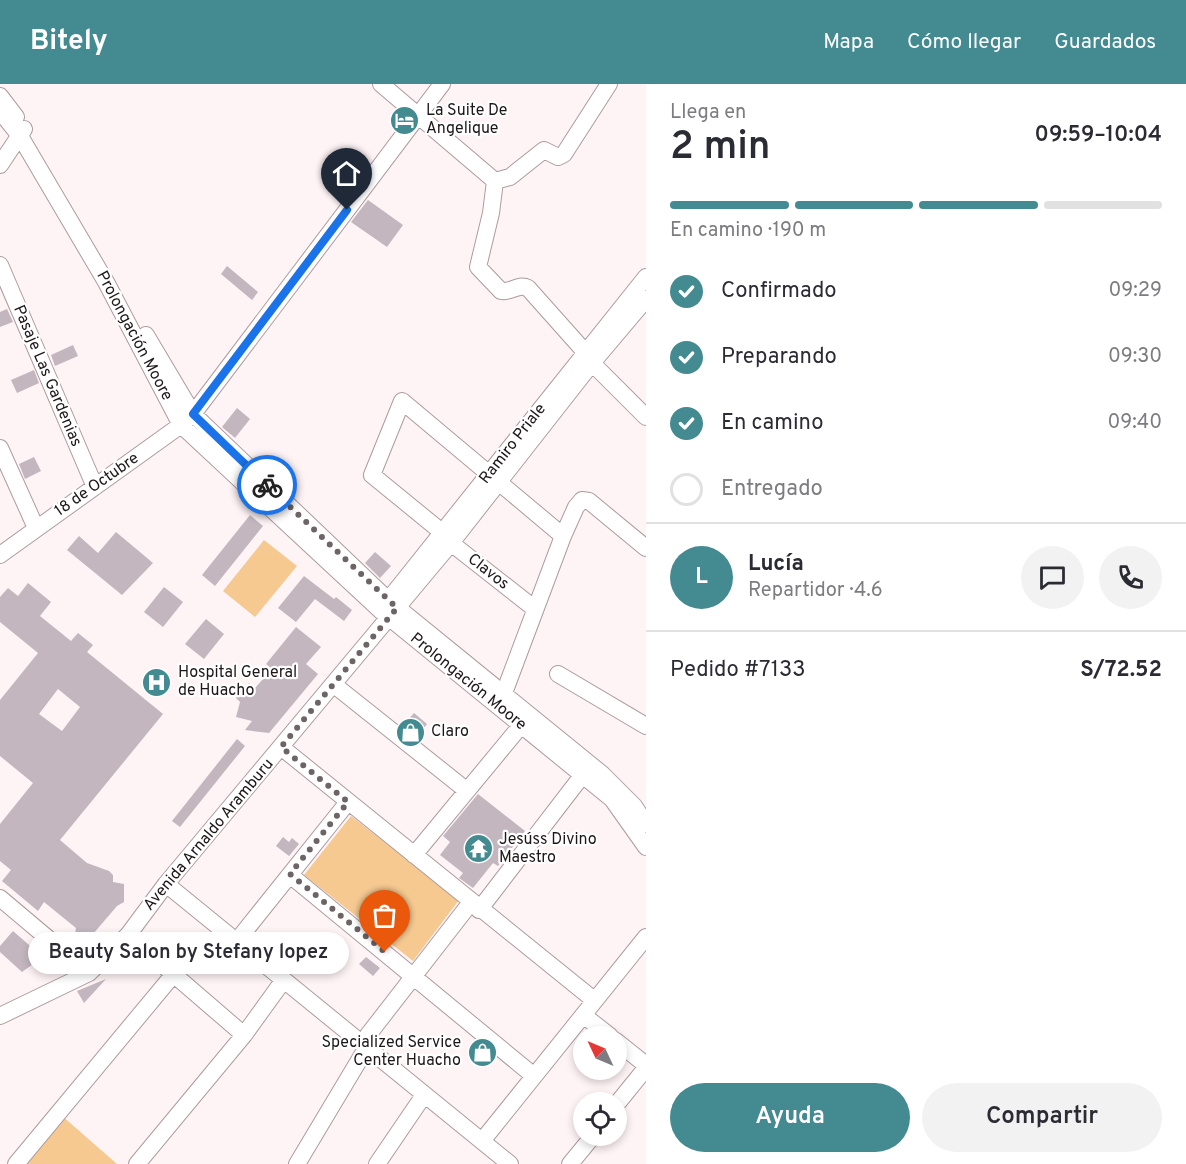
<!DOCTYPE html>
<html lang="es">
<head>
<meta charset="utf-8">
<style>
	:root { --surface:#fff; --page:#f2f2f3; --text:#2b2b33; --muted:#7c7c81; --line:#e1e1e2; --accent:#438a91 }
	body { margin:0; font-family:Overpass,sans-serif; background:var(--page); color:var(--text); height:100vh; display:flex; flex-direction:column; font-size:22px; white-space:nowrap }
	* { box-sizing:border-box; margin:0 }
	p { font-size:20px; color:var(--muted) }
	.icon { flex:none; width:33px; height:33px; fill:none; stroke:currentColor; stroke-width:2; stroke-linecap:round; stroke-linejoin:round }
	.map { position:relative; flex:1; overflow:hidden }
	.sheet { display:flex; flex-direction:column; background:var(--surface); width:540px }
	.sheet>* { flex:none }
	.needle { width:39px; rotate:314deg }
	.controls { position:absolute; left:573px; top:942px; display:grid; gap:12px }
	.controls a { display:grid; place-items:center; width:54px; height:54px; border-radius:50%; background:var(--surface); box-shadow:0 3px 9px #0003; font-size:30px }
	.pin { position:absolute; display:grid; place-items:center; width:51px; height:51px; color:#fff; margin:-62px -26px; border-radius:50% 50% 50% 0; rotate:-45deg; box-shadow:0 0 6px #0007 }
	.pin .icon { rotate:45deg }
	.courier { position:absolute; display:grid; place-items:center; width:60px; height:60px; margin:-30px; border:4px solid #1a73e8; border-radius:50%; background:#fff; color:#222; box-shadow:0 2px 8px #0007 }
	.bubble { position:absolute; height:42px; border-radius:21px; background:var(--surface); box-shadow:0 3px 9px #0003; font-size:20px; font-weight:600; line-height:42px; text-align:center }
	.headline em { font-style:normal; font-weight:600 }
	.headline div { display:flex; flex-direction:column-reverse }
	.headline { display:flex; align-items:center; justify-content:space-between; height:102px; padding:0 24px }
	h1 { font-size:39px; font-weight:600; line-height:45px }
	.bar { display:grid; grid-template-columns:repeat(4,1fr); gap:9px 6px; align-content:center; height:72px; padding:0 24px }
	.bar i { height:8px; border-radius:4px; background:var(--line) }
	.bar .selected { background:var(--accent) }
	.bar p { grid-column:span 4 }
	.line { display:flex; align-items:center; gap:15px; padding:0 24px; border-top:2px solid var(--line) }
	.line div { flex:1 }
	.round { display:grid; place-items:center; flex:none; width:63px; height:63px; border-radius:32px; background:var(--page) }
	ol { padding:0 24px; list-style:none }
	li { display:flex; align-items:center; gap:18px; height:66px }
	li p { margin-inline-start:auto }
	li .icon { padding:6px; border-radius:50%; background:var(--accent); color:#fff; stroke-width:4 }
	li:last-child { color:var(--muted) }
	li i { width:33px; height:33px; border:3px solid var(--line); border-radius:50% }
	.cta { display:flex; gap:12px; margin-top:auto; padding:12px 24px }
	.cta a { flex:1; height:69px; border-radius:36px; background:var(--accent); color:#fff; font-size:24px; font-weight:600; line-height:69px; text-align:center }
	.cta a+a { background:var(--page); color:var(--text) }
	header { display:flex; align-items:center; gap:36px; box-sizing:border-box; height:84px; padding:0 30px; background:var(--accent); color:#fff }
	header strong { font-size:28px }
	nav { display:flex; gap:33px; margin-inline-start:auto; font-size:21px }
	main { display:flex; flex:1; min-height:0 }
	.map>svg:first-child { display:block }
	.green { fill:#f5c990 }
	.building { fill:#c3b6bf; fill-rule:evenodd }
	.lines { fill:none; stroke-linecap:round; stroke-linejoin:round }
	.minor-casing { stroke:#ac9c9e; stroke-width:18 }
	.minor { stroke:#fff; stroke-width:16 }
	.done { stroke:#6c6465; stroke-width:6; stroke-dasharray:0 10.8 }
	.route { stroke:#1a73e8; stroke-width:8 }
	.labels { text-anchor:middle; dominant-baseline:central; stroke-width:4.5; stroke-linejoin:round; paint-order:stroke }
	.poi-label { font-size:16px; fill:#1d1718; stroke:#fff; text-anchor:start }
	.street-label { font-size:16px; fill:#1d1718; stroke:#fff }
</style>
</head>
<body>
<header>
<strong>Bitely</strong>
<nav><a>Mapa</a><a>Cómo llegar</a><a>Guardados</a></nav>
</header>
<main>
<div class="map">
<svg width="646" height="1080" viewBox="0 0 646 1080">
	<rect width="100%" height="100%" fill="#fef3f5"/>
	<!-- green -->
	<path class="green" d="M264,456L297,482L255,533L223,507Z
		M351,732L459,816L413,877L304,791Z
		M61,1031L117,1080H21Z"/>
	<!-- building -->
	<path class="building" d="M368,116L403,141L387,163L351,138Z
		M227,182L258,208L252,216L221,190Z
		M7,225L13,238L0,243V228Z
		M73,261L78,272L55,282L51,271Z
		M34,286L39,299L17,309L11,296Z
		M237,324L250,335L235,354L222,343Z
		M34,373L41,387L25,395L19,380Z
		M250,431L263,442L215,502L202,491Z
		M116,448L153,479L122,511L67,466L79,452L98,469Z
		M375,468L391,482L380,494L365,479Z
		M304,492L334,515L336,513L352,526L344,537L315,515L296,538L278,524Z
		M28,499L51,518L40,532L71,557L78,549L93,561L87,568L163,630L60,756L87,779L109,787L113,791V798L124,800V818L117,822L87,857L74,854L76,844L44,818L38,827L2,797L11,786L0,777V740L33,699L0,672V616L38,569L0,538V513L8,504L18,512ZM58,605L80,623L62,647L39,630Z
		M164,503L183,518L163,543L144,528Z
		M206,535L224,550L204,575L185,560Z
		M296,543L321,563L306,580L318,590L269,649L245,646L252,637L236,633L240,618L236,614L249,599L255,604L272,585L266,580Z
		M414,629L427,640L417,653L403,642Z
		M237,655L245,662L180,743L172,737Z
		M478,710L525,747L498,782L493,779L473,804L459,794L463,789L440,771L450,758L443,752Z
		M283,753L289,758L292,754L299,760L289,772L276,762Z
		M13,847L43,873L22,888L0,868V862Z
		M366,873L380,884L373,892L359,880Z
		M106,895L84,919L77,907Z
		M479,960L488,967L481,976L472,970Z"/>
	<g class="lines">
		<defs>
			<path id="minor" d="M381,0L495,97
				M0,12L16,33
				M0,27L20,52L106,198L181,341L380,526L612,715L646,763
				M0,81L24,45
				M495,97L491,129L478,183L501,207C511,209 518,199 528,204L585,268
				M495,97L510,93L544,66L558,73L564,70L609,0
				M0,181L95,403
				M146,251L193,330L388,516L602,690L634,722L646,740
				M592,279L646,333
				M0,364L36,444
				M0,471L181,341L193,330L442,0
				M386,519L646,193
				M535,525L451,459L443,449L372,391L402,317L563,452
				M558,590L646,642
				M333,600L466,706
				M504,609L563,452L576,423L582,416L589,417L646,464
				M281,663L594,916
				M414,771L528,633
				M290,791L534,992
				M166,800L510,1080
				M0,814L89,889
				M479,826L588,684
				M128,851L244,951
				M236,858L348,718
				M583,931L610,952
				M0,932L89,889L128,851L166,800L451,459L592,279L646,215
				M616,957L646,981
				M616,1021L646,984
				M482,1057L646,853
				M16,1080L173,891
				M137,1080L244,951L283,897
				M297,1080L367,963L368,951L472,817
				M377,1080L424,1011
				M570,1080L593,1052"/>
		</defs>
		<!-- minor casing -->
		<use href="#minor" class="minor-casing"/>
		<!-- minor -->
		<use href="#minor" class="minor"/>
	</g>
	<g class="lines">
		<!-- done -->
		<path class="done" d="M267,401L397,524L281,663L348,718L290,790L385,868"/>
		<!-- route -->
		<path class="route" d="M267,401L193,330L347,126"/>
	</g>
	<!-- icons -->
	<defs>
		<symbol id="hotel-disc" viewBox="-11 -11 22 22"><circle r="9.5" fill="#438a91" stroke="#fff"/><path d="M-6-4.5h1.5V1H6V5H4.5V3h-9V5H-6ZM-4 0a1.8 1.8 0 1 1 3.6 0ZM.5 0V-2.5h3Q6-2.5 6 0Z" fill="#fff"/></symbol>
		<symbol id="hospital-disc" viewBox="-11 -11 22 22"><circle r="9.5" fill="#438a91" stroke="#fff"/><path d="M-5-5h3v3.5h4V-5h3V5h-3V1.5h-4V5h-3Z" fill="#fff"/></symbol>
		<symbol id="shop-disc" viewBox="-11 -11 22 22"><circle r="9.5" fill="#438a91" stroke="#fff"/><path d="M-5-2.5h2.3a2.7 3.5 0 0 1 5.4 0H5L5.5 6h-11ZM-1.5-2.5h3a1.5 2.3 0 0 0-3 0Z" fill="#fff"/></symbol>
		<symbol id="temple-disc" viewBox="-11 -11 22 22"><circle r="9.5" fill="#438a91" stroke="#fff"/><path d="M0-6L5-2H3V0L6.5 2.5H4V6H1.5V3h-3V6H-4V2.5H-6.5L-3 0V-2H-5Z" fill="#fff"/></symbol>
	</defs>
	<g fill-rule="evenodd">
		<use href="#hotel-disc" x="388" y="20" width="33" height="33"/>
		<use href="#hospital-disc" x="140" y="582" width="33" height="33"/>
		<use href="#shop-disc" x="394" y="632" width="33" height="33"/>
		<use href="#temple-disc" x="462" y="748" width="33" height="33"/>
		<use href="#shop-disc" x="466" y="952" width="33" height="33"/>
	</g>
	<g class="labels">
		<!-- poi labels -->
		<g class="poi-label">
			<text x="426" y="27">La Suite De<tspan x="426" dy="18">Angelique</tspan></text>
			<text x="178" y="589">Hospital General<tspan x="178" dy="18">de Huacho</tspan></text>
			<text x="431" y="648">Claro</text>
			<text x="499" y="756">Jesúss Divino<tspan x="499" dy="18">Maestro</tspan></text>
			<text x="461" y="959" text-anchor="end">Specialized Service<tspan x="461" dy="18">Center Huacho</tspan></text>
		</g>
		<!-- street labels -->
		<g class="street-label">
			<text transform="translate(134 252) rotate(62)">Prolongación Moore</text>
			<text transform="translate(47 292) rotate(67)">Pasaje Las Gardenias</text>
			<text transform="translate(513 360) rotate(-52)">Ramiro Priale</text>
			<text transform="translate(97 401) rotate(-35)">18 de Octubre</text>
			<text transform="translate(488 488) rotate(38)">Clavos</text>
			<text transform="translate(468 598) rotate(39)">Prolongación Moore</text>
			<text transform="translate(209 751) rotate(-50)">Avenida Arnaldo Aramburu</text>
		</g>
	</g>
</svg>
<div class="controls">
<a><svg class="needle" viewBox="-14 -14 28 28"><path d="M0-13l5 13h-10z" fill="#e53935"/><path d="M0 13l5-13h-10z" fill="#7c7c81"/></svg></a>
<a><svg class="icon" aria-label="locate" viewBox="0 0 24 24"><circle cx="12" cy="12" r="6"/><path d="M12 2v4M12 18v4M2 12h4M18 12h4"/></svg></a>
</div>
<div class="pin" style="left:385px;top:868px;background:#ea580c"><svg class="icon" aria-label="bag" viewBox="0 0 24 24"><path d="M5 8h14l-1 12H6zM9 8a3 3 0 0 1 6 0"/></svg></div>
<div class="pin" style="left:347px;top:126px;background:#1f2937"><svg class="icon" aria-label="home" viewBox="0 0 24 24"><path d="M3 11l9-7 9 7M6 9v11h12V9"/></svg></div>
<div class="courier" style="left:267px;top:401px"><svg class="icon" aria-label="bike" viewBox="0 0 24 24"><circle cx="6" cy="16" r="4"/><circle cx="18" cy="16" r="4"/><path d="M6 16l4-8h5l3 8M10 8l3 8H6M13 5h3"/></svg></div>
<div class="bubble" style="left:28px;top:848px;width:321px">Beauty Salon by Stefany lopez</div>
</div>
<section class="sheet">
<div class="headline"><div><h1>2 min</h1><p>Llega en</p></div><em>09:59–10:04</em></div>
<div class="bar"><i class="selected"></i><i class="selected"></i><i class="selected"></i><i></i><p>En camino · 190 m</p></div>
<ol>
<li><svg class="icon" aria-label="check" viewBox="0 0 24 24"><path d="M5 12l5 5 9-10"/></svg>Confirmado<p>09:29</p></li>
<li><svg class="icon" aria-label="check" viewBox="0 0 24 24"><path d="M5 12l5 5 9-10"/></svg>Preparando<p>09:30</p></li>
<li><svg class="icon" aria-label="check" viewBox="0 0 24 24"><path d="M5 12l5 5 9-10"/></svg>En camino<p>09:40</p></li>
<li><i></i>Entregado</li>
</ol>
<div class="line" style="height:108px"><b class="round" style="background:var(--accent);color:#fff">L</b><div><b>Lucía</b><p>Repartidor · 4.6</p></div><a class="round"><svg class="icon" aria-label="chat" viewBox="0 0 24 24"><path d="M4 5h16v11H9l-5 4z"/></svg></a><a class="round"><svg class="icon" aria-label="phone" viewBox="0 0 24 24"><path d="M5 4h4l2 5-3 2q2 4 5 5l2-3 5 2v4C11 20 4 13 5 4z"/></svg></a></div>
<div class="line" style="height:78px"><div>Pedido #7133</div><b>S/72.52</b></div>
<div class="cta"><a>Ayuda</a><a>Compartir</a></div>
</section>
</main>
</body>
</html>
